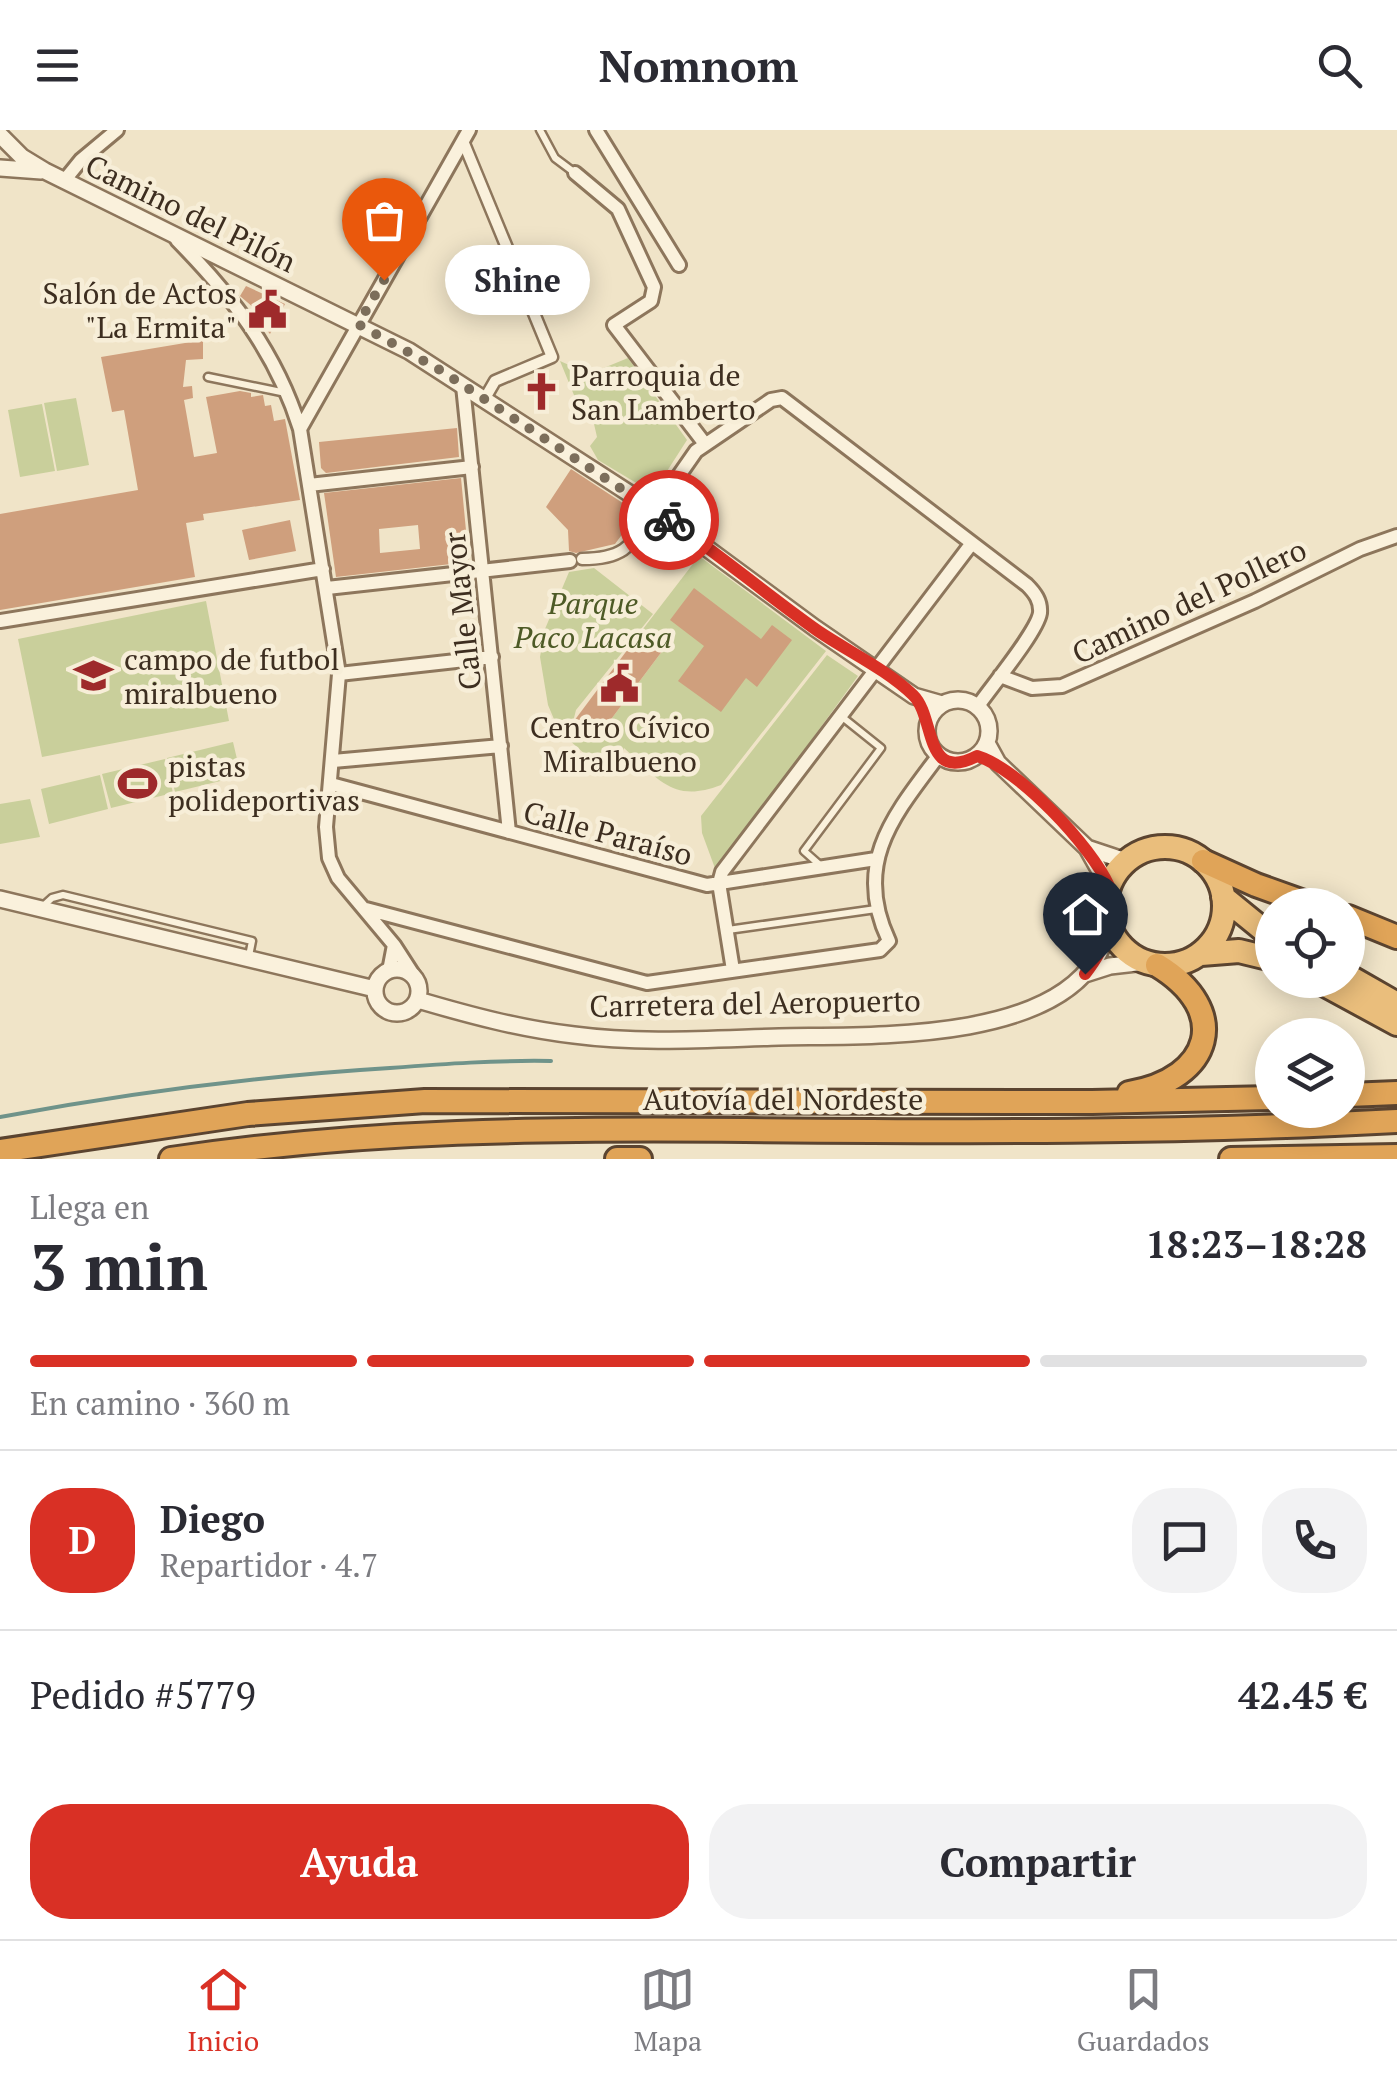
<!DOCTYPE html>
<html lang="es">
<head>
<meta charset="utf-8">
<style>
	:root { --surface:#fff; --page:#f2f2f3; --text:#2b2b33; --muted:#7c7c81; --line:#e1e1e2; --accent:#d93025 }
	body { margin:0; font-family:"PT Serif",serif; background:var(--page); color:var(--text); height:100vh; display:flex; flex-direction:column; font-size:38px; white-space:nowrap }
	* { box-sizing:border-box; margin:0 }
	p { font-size:32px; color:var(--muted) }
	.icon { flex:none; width:55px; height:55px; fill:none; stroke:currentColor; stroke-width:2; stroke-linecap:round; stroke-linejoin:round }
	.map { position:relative; height:1029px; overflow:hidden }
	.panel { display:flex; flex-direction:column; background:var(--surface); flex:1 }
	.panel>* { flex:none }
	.tools { position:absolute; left:1255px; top:758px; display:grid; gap:20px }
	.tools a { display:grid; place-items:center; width:110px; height:110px; border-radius:50%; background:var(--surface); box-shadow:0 5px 25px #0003; font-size:50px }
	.pin { position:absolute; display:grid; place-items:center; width:85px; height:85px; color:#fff; margin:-102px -42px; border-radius:50% 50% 50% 0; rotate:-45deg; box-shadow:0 0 10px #0007 }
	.pin .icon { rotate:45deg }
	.courier { position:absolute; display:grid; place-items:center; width:100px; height:100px; margin:-50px; border:8px solid #d93025; border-radius:50%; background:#fff; color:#222; box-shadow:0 2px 12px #0007 }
	.bubble { position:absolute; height:70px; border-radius:35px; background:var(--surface); box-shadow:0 5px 25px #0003; font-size:32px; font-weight:700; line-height:70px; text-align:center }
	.summary em { font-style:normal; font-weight:700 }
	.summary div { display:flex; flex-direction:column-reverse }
	.summary { display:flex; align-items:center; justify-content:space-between; height:170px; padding:0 30px }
	h1 { font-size:65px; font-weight:700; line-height:75px }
	.bar { display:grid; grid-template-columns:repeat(4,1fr); gap:15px 10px; align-content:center; height:120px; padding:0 30px }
	.bar i { height:12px; border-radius:8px; background:var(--line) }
	.bar .selected { background:var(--accent) }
	.bar p { grid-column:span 4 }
	.line { display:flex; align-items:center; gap:25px; padding:0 30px; border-top:2px solid var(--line) }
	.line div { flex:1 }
	.round { display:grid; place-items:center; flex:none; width:105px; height:105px; border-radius:40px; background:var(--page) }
	.action { display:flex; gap:20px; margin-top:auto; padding:20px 30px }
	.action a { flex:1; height:115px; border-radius:40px; background:var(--accent); color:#fff; font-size:40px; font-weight:700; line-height:115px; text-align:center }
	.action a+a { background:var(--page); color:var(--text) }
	header { display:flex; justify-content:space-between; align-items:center; height:130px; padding:0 30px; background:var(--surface); font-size:45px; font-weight:700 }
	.tab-bar { display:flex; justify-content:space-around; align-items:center; height:140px; border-top:2px solid var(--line); background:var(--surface); font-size:28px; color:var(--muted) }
	.tab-bar a { display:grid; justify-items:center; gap:5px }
	.tab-bar .selected { color:var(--accent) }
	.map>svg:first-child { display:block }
	.green { fill:#c9cf9b }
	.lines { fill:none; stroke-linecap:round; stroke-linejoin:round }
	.stream { stroke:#6f938a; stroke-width:4 }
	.building { fill:#cf9f7d; fill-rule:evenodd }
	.service-casing { stroke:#8d765c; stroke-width:11 }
	.pedestrian-casing { stroke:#8d765c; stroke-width:15 }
	.minor-casing { stroke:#8d765c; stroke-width:18 }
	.tertiary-casing { stroke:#8d765c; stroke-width:20 }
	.trunk-casing { stroke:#5b4430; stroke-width:28 }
	.motorway-casing { stroke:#5b4430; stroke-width:28 }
	.service { stroke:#faf1dc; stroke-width:6 }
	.pedestrian { stroke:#faf1dc; stroke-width:10 }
	.minor { stroke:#faf1dc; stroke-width:12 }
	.tertiary { stroke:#faf1dc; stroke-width:15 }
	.trunk { stroke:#eabe7c; stroke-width:22 }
	.motorway { stroke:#e0a458; stroke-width:22 }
	.done { stroke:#7c6e5b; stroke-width:10; stroke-dasharray:0 18 }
	.route { stroke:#d93025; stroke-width:12 }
	.labels { text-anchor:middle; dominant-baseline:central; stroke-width:9; stroke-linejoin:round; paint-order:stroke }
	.street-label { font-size:30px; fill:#3d2e20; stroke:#f7eed8 }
	.poi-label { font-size:30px; fill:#3d2e20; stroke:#f7eed8; text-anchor:start }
	.park-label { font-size:30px; font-style:italic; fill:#4d5a26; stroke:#f7eed8 }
</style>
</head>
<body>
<header><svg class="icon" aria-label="menu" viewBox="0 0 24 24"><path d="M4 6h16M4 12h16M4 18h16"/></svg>Nomnom<svg class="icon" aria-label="search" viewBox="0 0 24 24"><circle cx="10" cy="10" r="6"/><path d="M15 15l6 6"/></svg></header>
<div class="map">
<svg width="1397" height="1029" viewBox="0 0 1397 1029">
	<rect width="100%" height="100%" fill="#f0e4c8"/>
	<!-- green -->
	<path class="green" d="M628,228L687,310L653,363L598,330L590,316L597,307L591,281L576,270L560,231L589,244Z
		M76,268L89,335L57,341L44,273Z
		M42,274L55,341L20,347L8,280Z
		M699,426L826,521L721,655C672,674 658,648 624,618L619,632L596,634L559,601L548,575L540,527L545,499L569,442L594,438L653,484L576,580L573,592L606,603L609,592L666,516L643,499Z
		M206,471L229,591L42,627L18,509Z
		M827,525L858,546L716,741L702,703L701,686Z
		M233,612L241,646L175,662L167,628Z
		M165,629L173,663L111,678L102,644Z
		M100,645L108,679L49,694L41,659Z
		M30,669L40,707L0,714V674Z"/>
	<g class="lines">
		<!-- stream -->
		<path class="stream" d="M0,987C129,963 259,946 390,938C443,934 497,930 551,931"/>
	</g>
	<!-- building -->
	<path class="building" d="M246,156L285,174L270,204L252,182L254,178L240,166Z
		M203,210V229L186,230L183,257L192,256L193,268L184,270L194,327L217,323L206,267L240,261L251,263V267L263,265L265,276L271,275L274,291L285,289L300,370L203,384L204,390L186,393L195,447L0,480V384L138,360L124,280L112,282L101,227Z
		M457,298L459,327L326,343L321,338L319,312Z
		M571,339L638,383L615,414L576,423L569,421L568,400L546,377Z
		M461,348L469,432L336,447L324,363ZM418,395L420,419L380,423L379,399Z
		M290,390L296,421L249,430L242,400Z
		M694,458L761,509L772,495L792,510L757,557L746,548L721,582L678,551L704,516L670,490Z
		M643,499L666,516L609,592L606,601L574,591Z"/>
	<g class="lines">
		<defs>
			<path id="service" d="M540,0L555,28L575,43
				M208,247L286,263
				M821,736L804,721L881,618L841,586
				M41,778L52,768L63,765L252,811L249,826
				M728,800L876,779"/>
			<path id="pedestrian" d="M463,11L552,227L495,251L484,270
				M582,429C628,429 632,413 655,380"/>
			<path id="minor" d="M596,0L679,135
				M575,43L618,79L654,157L651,171L614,195L705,314
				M64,51L81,30L117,0
				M177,110C232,166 276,222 300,299L339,544L326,697L329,728L338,748L394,815L414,846
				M463,256L509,702
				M300,299L469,0
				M309,355L472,337
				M655,380L696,321L771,270L782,268L1027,455C1035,463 1041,471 1040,483C1037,502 991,557 978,576
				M327,458L570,431
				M0,491L323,439
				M339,544L492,527
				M1000,546L1032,558L1062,556L1255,471L1360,419L1397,406
				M333,631L501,616
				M331,654L707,755L876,729
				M366,779L647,853L880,820L889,811C852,733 894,685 939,625
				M733,840L719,753L722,742L972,413
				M389,841L394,815"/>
			<path id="tertiary" d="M0,5L22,27L45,41L409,221L655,380L815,498L914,566L942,574
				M0,38L41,41
				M927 601a31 31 0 1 1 62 0a31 31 0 1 1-62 0Z
				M987,613L998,633L1087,718L1109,757
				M1087,718L1126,731
				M0,769L375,859
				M375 861a22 22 0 1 1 44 0a22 22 0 1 1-44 0Z
				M1085,844L1110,836L1145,832
				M418,870C469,885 521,899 574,905C641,914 711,909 779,907C866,905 1042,913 1095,830C1102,820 1105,807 1108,795"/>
			<path id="trunk" d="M1106 776a59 59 0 1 1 118 0a59 59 0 1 1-118 0Z
				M1223,767L1272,807
				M1201,824L1239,821L1272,829
				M1348,846L1397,874
				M1316,850L1397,894"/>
			<path id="motorway" d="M1203,731L1256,755L1312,775
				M1348,787L1397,807
				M1129,963C1212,949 1233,881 1157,835
				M1348,965L1397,963
				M0,1021L248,984L425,971L1092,972L1272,968
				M171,1029C362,1000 552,998 745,1000C963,1002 1180,1003 1397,991
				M617,1029H640
				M1231,1029L1397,1026"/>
		</defs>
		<!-- service casing -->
		<use href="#service" class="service-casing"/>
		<!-- pedestrian casing -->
		<use href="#pedestrian" class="pedestrian-casing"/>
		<!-- minor casing -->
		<use href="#minor" class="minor-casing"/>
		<!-- tertiary casing -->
		<use href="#tertiary" class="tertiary-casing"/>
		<!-- trunk casing -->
		<use href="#trunk" class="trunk-casing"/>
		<!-- motorway casing -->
		<use href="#motorway" class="motorway-casing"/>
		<!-- service -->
		<use href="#service" class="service"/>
		<!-- pedestrian -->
		<use href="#pedestrian" class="pedestrian"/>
		<!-- minor -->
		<use href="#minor" class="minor"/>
		<!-- tertiary -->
		<use href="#tertiary" class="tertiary"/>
		<!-- trunk -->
		<use href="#trunk" class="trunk"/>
		<!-- motorway -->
		<use href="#motorway" class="motorway"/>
	</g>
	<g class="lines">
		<!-- done -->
		<path class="done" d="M384,150L358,194L440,240L669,390"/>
		<!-- route -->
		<path class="route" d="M669,390C720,425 767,465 818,501C849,522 886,539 913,565C936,587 923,654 977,626C1019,639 1091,716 1109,756C1105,771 1109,784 1107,798C1105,816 1095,831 1085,844"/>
	</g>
	<!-- icons -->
	<defs>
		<symbol id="civic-bare" viewBox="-9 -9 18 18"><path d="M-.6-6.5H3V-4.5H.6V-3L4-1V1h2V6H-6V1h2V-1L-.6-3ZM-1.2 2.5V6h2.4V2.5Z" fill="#9e2a2b" stroke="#f7eed8" stroke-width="2.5" paint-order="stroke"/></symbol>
		<symbol id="church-bare" viewBox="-9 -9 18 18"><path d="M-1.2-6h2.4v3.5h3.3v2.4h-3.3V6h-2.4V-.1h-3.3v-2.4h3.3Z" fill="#9e2a2b" stroke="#f7eed8" stroke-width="2.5" paint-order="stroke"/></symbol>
		<symbol id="university-bare" viewBox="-9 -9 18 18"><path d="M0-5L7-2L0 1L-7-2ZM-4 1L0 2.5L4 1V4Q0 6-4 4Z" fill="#9e2a2b" stroke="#f7eed8" stroke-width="2.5" paint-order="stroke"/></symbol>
		<symbol id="stadium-bare" viewBox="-9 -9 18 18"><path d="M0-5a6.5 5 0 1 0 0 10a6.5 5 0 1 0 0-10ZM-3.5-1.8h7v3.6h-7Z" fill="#9e2a2b" stroke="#f7eed8" stroke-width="2.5" paint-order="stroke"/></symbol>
	</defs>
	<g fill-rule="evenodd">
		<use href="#civic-bare" x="240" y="152" width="55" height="55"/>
		<use href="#church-bare" x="514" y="234" width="55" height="55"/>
		<use href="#university-bare" x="66" y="518" width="55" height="55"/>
		<use href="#civic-bare" x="592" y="526" width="55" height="55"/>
		<use href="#stadium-bare" x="110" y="626" width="55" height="55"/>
	</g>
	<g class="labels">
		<!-- street labels -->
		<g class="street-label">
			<text transform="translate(191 83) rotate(26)">Camino del Pilón</text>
			<text transform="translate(1189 471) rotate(-25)">Camino del Pollero</text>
			<text transform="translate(462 481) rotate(-96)">Calle Mayor</text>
			<text transform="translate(608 703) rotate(15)">Calle Paraíso</text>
			<text transform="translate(755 873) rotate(-1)">Carretera del Aeropuerto</text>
			<text x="783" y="969">Autovía del Nordeste</text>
		</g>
		<!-- poi labels -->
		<g class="poi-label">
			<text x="237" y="163" text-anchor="end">Salón de Actos<tspan x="237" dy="34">"La Ermita"</tspan></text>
			<text x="571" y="245">Parroquia de<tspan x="571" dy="34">San Lamberto</tspan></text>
			<text x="124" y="529">campo de futbol<tspan x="124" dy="34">miralbueno</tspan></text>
			<text x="620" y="597" text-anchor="middle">Centro Cívico<tspan x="620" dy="34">Miralbueno</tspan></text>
			<text x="168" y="636">pistas<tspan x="168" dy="34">polideportivas</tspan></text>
		</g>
		<!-- park labels -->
		<g class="park-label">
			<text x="593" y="473">Parque<tspan x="593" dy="34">Paco Lacasa</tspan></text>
		</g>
	</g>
</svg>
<div class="tools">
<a><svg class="icon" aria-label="locate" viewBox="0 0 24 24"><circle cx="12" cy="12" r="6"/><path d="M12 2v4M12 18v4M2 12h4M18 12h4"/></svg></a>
<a><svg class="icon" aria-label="layers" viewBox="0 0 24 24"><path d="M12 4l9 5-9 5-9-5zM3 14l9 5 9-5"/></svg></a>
</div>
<div class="pin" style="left:384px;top:150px;background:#ea580c"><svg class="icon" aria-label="bag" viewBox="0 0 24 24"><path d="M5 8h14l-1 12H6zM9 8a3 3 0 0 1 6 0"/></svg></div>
<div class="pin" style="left:1085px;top:844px;background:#1f2937"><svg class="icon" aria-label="home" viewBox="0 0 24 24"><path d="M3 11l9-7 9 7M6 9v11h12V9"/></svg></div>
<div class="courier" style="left:669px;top:390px"><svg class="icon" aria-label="bike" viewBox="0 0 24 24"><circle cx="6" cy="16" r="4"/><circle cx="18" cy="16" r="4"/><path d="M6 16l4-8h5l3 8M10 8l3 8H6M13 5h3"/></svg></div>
<div class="bubble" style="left:445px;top:115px;width:145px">Shine</div>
</div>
<section class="panel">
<div class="summary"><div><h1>3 min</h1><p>Llega en</p></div><em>18:23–18:28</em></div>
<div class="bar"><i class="selected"></i><i class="selected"></i><i class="selected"></i><i></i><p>En camino · 360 m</p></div>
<div class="line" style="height:180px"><b class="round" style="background:var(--accent);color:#fff">D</b><div><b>Diego</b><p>Repartidor · 4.7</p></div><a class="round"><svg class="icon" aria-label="chat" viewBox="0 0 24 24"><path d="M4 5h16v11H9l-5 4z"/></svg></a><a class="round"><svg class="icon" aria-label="phone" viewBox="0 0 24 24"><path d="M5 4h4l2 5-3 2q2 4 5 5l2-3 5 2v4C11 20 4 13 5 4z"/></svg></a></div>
<div class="line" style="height:130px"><div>Pedido #5779</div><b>42.45 €</b></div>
<div class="action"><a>Ayuda</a><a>Compartir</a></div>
</section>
<nav class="tab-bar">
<a class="selected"><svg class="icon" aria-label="home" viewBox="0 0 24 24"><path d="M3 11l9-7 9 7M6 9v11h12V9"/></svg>Inicio</a>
<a><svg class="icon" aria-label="map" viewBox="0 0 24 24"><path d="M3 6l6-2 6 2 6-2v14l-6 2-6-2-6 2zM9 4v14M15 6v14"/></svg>Mapa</a>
<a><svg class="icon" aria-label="saved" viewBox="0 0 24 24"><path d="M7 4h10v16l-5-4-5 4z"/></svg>Guardados</a>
</nav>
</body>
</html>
